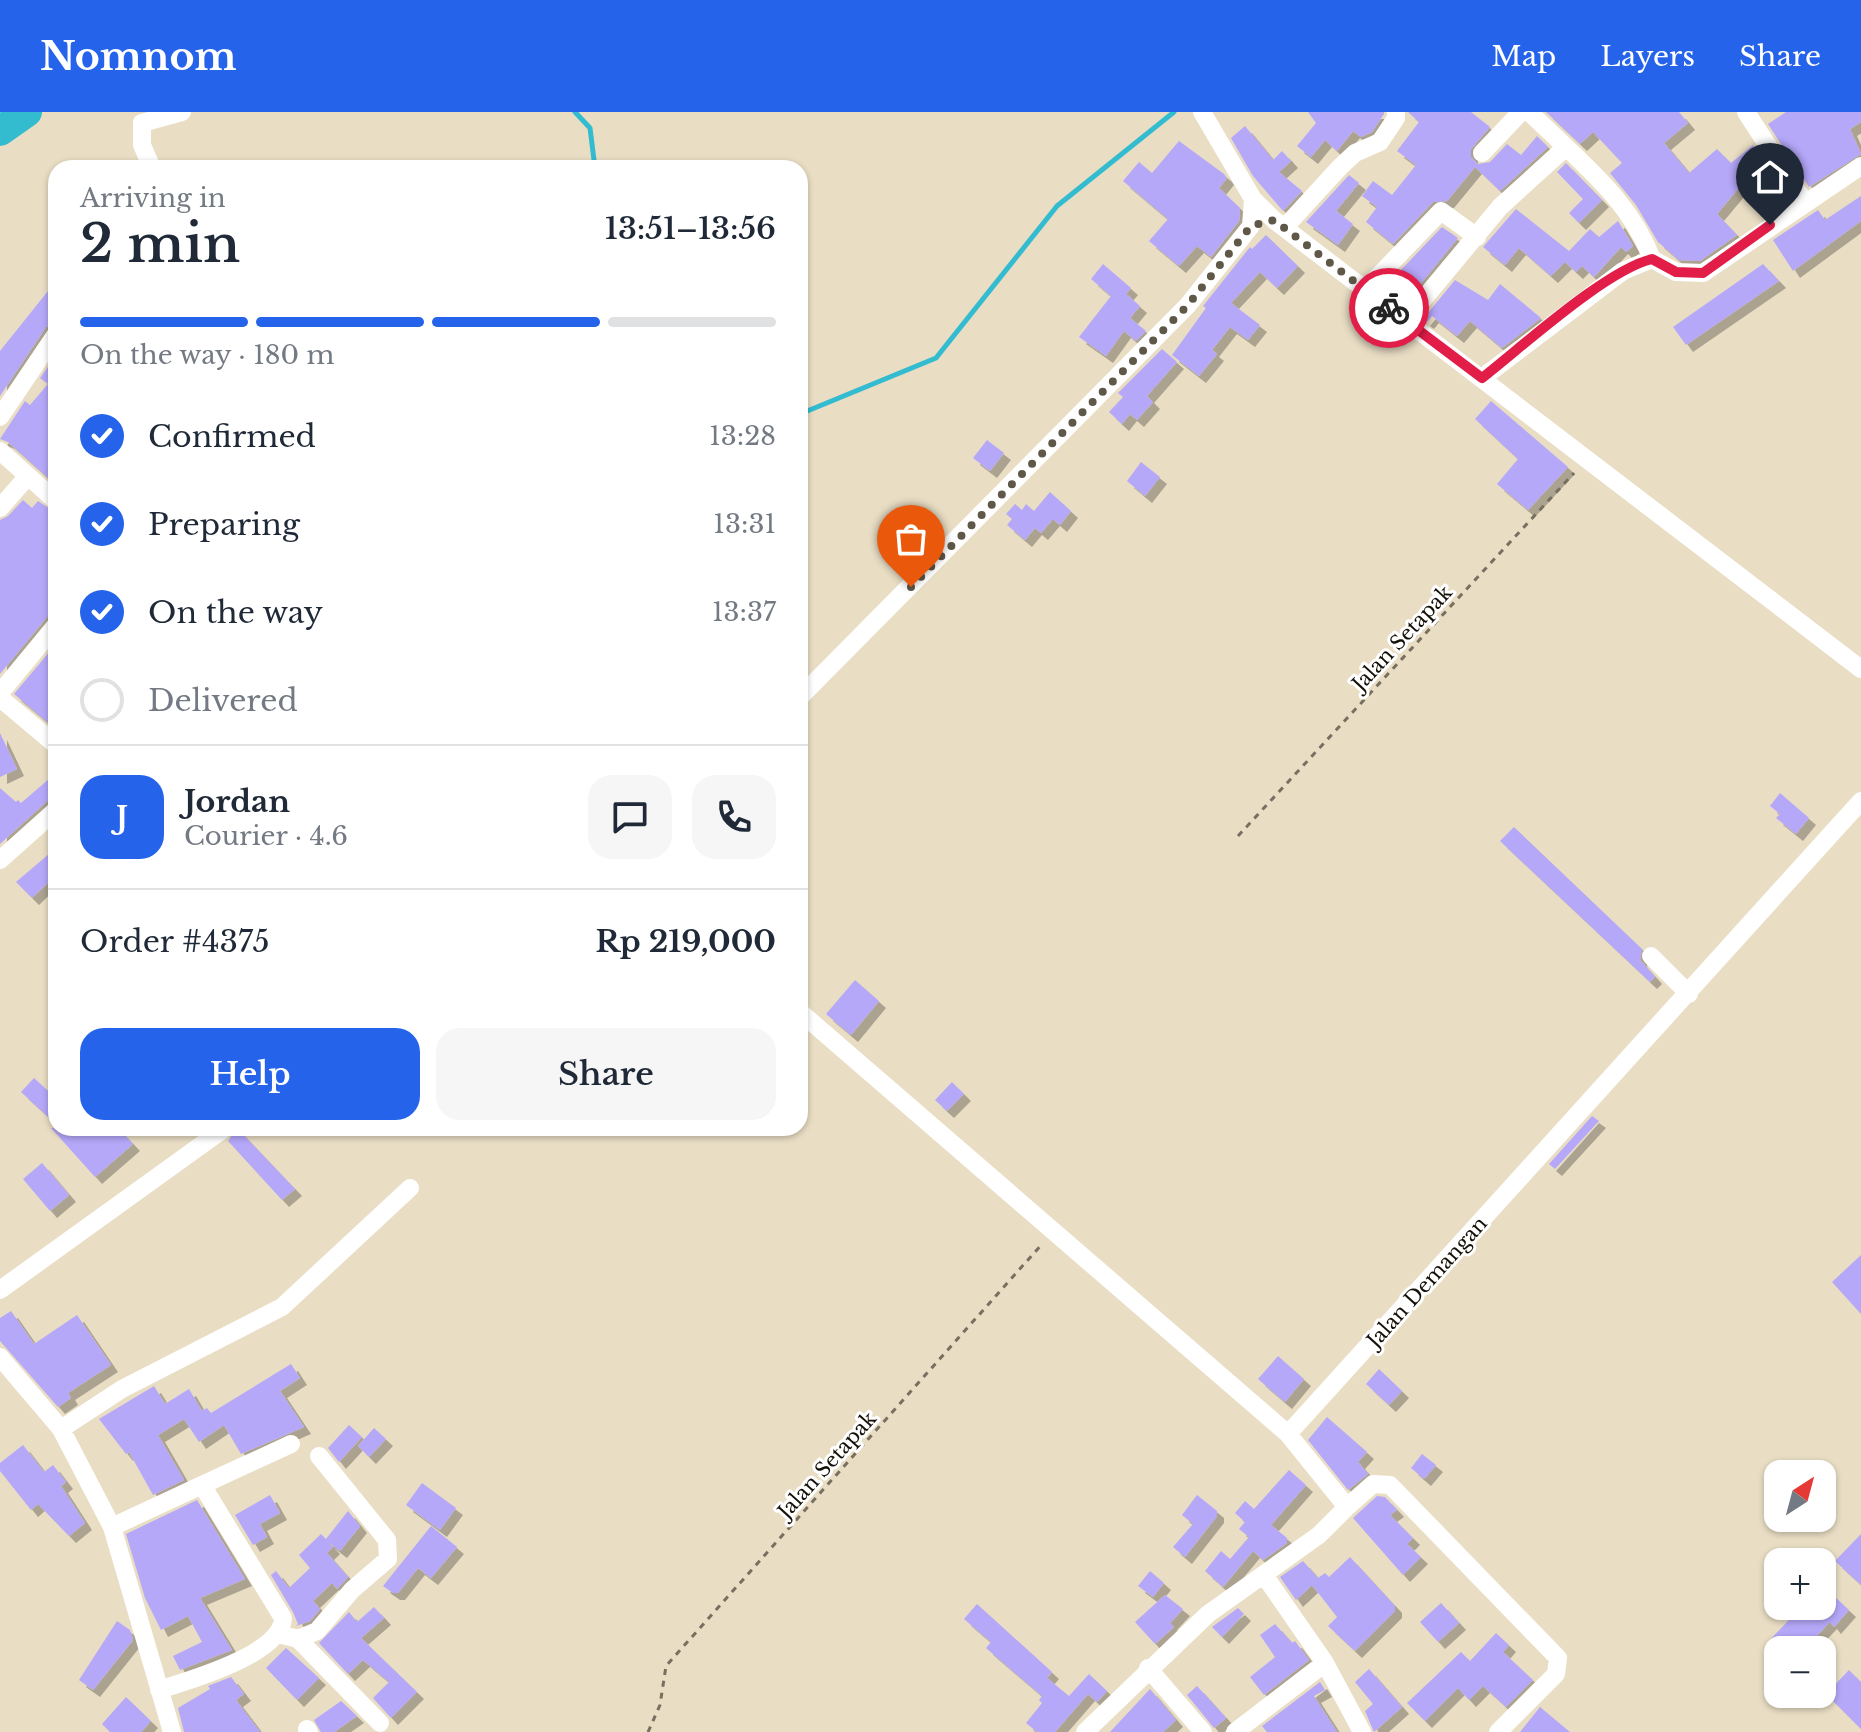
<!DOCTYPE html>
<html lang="en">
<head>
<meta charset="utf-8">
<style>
	:root { --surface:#fff; --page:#f6f6f7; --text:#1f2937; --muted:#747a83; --line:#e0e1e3; --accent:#2563eb }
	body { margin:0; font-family:"Libre Baskerville",serif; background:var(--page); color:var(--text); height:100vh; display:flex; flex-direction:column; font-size:30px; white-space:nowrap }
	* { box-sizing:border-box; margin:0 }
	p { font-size:26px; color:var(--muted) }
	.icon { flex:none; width:44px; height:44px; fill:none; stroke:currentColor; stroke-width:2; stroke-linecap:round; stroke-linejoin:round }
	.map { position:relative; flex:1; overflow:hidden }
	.details { position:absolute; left:48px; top:48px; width:760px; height:976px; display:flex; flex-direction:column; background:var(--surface); border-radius:24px; box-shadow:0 2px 6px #0004 }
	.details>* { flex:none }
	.needle { width:52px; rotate:36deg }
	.buttons { position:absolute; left:1764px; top:1348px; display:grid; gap:16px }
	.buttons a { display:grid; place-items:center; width:72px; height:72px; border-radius:16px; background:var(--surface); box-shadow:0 2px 6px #0004; font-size:40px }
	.pin { position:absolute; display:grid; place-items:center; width:68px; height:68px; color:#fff; margin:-82px -34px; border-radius:50% 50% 50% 0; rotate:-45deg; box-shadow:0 0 8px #0007 }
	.pin .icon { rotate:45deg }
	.courier { position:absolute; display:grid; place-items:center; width:80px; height:80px; margin:-40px; border:6px solid #e11d48; border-radius:50%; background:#fff; color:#222; box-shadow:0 2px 10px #0007 }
	.headline em { font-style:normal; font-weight:600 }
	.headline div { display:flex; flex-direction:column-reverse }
	.headline { display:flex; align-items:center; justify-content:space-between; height:136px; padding:0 32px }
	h1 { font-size:52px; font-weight:600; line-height:60px }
	.bar { display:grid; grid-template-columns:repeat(4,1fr); gap:12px 8px; align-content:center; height:96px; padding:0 32px }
	.bar i { height:10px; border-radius:6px; background:var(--line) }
	.bar .selected { background:var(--accent) }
	.bar p { grid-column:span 4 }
	.line { display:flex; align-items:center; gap:20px; padding:0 32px; border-top:2px solid var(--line) }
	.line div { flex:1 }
	.round { display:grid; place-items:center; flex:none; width:84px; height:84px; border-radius:24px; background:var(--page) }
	ol { padding:0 32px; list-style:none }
	li { display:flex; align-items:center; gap:24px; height:88px }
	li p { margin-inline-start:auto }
	li .icon { padding:8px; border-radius:50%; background:var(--accent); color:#fff; stroke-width:4 }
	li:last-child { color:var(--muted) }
	li i { width:44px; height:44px; border:4px solid var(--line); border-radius:50% }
	.primary-button { display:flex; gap:16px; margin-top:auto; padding:16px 32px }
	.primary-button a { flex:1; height:92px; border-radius:24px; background:var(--accent); color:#fff; font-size:32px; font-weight:600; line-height:92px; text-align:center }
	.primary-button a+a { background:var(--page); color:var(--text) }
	header { display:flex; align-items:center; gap:48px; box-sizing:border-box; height:112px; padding:0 40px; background:var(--accent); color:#fff }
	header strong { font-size:38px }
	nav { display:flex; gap:44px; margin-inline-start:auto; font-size:28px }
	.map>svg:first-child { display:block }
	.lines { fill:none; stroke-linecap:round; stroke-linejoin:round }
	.stream { stroke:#33bcd0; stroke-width:5 }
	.river { stroke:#33bcd0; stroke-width:30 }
	.building { fill:#b5a8f9; filter:url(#shadow) }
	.path { stroke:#776f5f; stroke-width:3; stroke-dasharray:6 6; stroke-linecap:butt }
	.minor { stroke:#fff; stroke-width:18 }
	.done { stroke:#5f5849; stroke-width:8; stroke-dasharray:0 14.4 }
	.route { stroke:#e11d48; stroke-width:10 }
	.labels { text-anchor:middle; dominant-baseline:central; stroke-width:6; stroke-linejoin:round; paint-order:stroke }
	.street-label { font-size:20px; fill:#141007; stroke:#fff }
</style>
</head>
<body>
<header>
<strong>Nomnom</strong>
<nav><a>Map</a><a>Layers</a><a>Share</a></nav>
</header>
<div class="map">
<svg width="1861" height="1620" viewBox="0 0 1861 1620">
	<defs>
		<filter id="shadow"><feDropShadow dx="7" dy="7" stdDeviation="0" flood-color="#0004"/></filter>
	</defs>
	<rect width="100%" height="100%" fill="#e9ddc4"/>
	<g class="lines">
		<!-- stream -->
		<path class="stream" d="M575,0L590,16L595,56
			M800,302L936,246L1057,94L1174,0"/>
		<!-- river -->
		<path class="river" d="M0,19L27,0"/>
	</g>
	<!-- building -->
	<path class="building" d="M1308,0H1384V2L1372,20L1361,25L1353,19L1337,39L1325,28L1311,45L1297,34L1316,11Z
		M1408,0H1471L1490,15L1471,37V45L1478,52L1490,50L1507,32L1521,43L1537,24L1548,35L1500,79L1475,55L1447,89L1433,90L1393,132L1366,110L1377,95L1362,84L1373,69L1392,83L1416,53L1397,39L1419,10Z
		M1546,0H1679L1688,11L1664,31L1689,61L1717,37L1731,51L1753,33L1789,88L1773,99L1747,66L1717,102L1737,123L1700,149L1679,148L1658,130L1636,93L1610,61L1622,51L1593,20L1580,32Z
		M1786,0H1861V10L1850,17L1861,42L1809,75L1768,12Z
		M1245,14L1273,48L1282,39L1291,49L1279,60L1302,79L1283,99L1253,64L1231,26Z
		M1179,29L1224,62L1227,66L1219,76L1240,96L1239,109L1211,145L1197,134L1179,154L1149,129L1168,107L1123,69L1139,50L1152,61Z
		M1566,51L1602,88L1579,111L1569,101L1583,87L1557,60Z
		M1349,63L1359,71L1336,99L1353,112L1338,133L1306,110Z
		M1861,84V109L1793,159L1773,128L1818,98L1825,108Z
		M1516,97L1569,139L1590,117L1599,125L1618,109L1633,134L1626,140L1621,135L1594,165L1582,154L1576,160L1565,150L1551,164L1519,136L1505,153L1483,135Z
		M1442,115L1458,126L1417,176L1398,161Z
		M1266,123L1298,154L1277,176L1260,160L1231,191L1260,213L1248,228L1230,215L1212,238L1217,242L1199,264L1172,243L1206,196L1203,194L1250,135L1252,137Z
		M1103,152L1131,176L1126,182L1140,194L1130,206L1146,219L1136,229L1124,219L1106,244L1079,225L1111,184L1091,167Z
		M1763,152L1779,169L1686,233L1673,215Z
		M1455,168L1488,188L1500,172L1541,206L1502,236L1470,209L1457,224L1432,204L1427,210L1423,207Z
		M56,169V210L46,215L0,284V239Z
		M1162,237L1177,250L1147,284L1153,290L1137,308L1130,302L1122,312L1109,300L1123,285L1118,281Z
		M53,248L56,250V373L8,330L0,327L25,289L30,293L48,272L40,266Z
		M1491,289L1568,355L1528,398L1497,372L1518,347L1475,307Z
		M987,328L1004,341L990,359L973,346Z
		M1141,350L1160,365L1145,384L1127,369Z
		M1050,380L1071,399L1060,413L1053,407L1041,421L1035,416L1025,428L1007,413L1012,407L1006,402L1015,392L1022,398L1026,392L1034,399Z
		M23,388L32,396L38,389L56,401V501L47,505L0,562V408L8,404Z
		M56,532V617L14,582Z
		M0,621L17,657L0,665Z
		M56,661V681L0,732V676L16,690L18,688L21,691Z
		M1780,681L1809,706L1796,722L1776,706L1780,702L1770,694Z
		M1514,715L1642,837L1640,848L1655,865L1650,870L1500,729Z
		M56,736V763L32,786L16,770Z
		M855,868L879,889L851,923L826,902Z
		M34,966L56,986V1012L21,980Z
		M952,970L964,982L947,999L935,988Z
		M1592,1004L1599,1009L1555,1057L1549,1052Z
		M51,1016H118L133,1032L95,1065Z
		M237,1016L295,1077L282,1088L228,1029Z
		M42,1051L69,1083L50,1099L23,1067Z
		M1861,1143V1202L1832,1170Z
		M11,1199L34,1232L77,1203L111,1253L68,1281L71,1286L58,1295L0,1229V1206Z
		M1278,1244L1304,1267L1285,1290L1258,1267Z
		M291,1252L300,1266L280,1279L304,1315L241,1342L224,1313L199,1330L184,1307L158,1323L184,1368L153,1383L129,1340L126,1342L99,1307L154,1274L165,1292L189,1277L202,1299L207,1296L211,1301Z
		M1379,1257L1402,1279L1389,1293L1366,1272Z
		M1327,1305L1367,1340L1358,1350L1368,1362L1348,1378L1308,1328Z
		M349,1313L362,1325L339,1350L328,1336Z
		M374,1316L386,1327L369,1345L358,1334Z
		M23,1333L44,1360L53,1353L66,1370L61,1374L85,1411L69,1424L38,1392L31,1398L0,1359V1351Z
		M1422,1342L1436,1353L1424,1367L1411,1356Z
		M1289,1358L1306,1373L1271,1413L1287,1426V1431L1263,1448L1253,1439L1223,1475L1205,1459L1221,1439L1230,1447L1249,1425L1239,1417L1245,1410L1235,1401L1245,1389L1254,1397Z
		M422,1371L456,1396L440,1418L406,1393Z
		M270,1383L280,1401L260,1412L267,1425L253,1433L235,1403Z
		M1197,1383L1217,1399V1404L1185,1445L1173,1435L1193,1412L1182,1403Z
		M1377,1384L1385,1385L1397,1398L1390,1403L1413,1426L1407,1432L1421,1445L1403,1463L1353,1406Z
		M197,1388L245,1467L200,1486L232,1538L180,1558L173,1544L202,1530L188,1504L161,1518L145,1486L126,1422Z
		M348,1399L360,1414L340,1439L327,1429L333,1435L327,1441L348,1465L337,1477L332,1471L313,1489L320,1497L310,1509L296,1514L298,1512L293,1500L271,1463L276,1459L289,1476L310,1456L299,1443L321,1422L326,1427Z
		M431,1414L457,1435L431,1466L418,1456L398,1481H393L383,1474Z
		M1861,1422V1473L1835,1449Z
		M1350,1445L1395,1494V1499L1355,1539L1328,1514L1337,1505L1312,1473L1296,1488L1280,1465L1303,1449L1318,1466L1325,1461L1329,1465Z
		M1150,1459L1164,1471L1153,1485L1138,1474Z
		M1822,1473L1849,1498L1834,1515L1830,1510L1803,1538H1779L1769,1529L1802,1494H1822Z
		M1165,1483L1183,1497L1170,1511L1174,1515L1155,1532L1135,1510Z
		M1441,1491L1459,1511L1438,1530L1420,1510Z
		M977,1492L1052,1560L1047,1566L1069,1584L1089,1562L1107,1579L1097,1590L1088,1582L1055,1620H1037L1026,1611L1042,1591L1039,1588L1042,1584L986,1536L991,1530L964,1507Z
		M374,1495L384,1506L361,1526L417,1580L391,1606L373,1586L389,1570L363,1548L348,1562L319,1531L349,1500L357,1510Z
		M1238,1496L1244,1502L1222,1525L1212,1515Z
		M117,1509L130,1518L133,1528L93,1578L79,1568Z
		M1275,1512L1292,1531L1295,1529L1309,1548L1264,1583L1250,1565L1275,1545L1260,1523Z
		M1496,1521L1509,1533L1503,1540L1533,1568L1506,1595L1483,1574L1469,1588L1458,1576L1425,1609L1407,1591L1461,1540L1470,1549Z
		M286,1536L319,1566L297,1588L266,1556Z
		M1369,1557L1402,1595L1374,1620L1365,1599L1373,1592L1355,1570Z
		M1849,1558L1861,1570V1617L1826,1582Z
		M231,1565L244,1582L236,1588L260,1620H184L178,1596L210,1577L208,1574Z
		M1320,1570L1325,1578L1314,1584L1337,1620H1267L1262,1614Z
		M1197,1574L1226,1606L1214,1616L1187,1583Z
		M1150,1577L1176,1608L1163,1620H1110Z
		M126,1585L151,1609L141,1620H110L102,1612Z
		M341,1589L357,1604L334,1620H321L314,1608Z
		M1540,1595L1570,1620H1520Z"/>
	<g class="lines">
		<!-- path -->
		<path class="path" d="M1238,724L1574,361
			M648,1620L660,1593L666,1554L1043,1131"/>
		<!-- minor -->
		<path class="minor" d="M1202,0L1253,87L1274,108L1861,557
			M1529,0L1566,35
			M1746,0L1804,89
			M1482,41L1521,0
			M152,56L142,33V11L182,0
			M1285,115L1340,55L1355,41L1380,30L1396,6V0
			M1365,178L1441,99L1477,125
			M1406,208L1500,95L1566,35C1602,69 1634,100 1652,147
			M1482,266L1623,159L1652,147L1676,160L1703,161L1861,54
			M0,305L56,222
			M0,339L56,389
			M0,396L28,364
			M0,581L56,513
			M800,585L1188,193L1251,114L1253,87
			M0,586L56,633
			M0,748L56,698
			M1651,844L1689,882
			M800,900L1288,1322
			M0,1178L225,1016
			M0,1245L61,1317L112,1415L172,1620
			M61,1317L122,1277L282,1195L410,1076
			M202,1373L291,1332
			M1347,1395L1373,1372L1390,1373L1558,1546L1556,1562L1498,1620
			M112,1415L202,1373L283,1506C282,1542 190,1568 159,1578
			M1264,1463L1325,1551L1362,1620
			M279,1522L298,1527L317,1519L352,1478L388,1447L387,1428L319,1344
			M298,1527L380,1611
			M1148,1556L1203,1620
			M307,1617L309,1620
			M1085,1620L1208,1502L1319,1423L1347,1395L1288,1322L1861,689
			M1235,1620L1325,1551"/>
	</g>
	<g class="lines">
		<!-- done -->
		<path class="done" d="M911,475L1188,193L1251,114L1274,108L1389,196"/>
		<!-- route -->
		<path class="route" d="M1389,196L1482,266C1523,234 1606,158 1652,147L1676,160L1703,161L1770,113"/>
	</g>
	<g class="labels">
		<!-- street labels -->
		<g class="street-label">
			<text transform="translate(1402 526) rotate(-47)">Jalan Setapak</text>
			<text transform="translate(1427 1170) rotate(-48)">Jalan Demangan</text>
			<text transform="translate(827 1353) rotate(-48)">Jalan Setapak</text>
		</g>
	</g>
</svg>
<div class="buttons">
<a><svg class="needle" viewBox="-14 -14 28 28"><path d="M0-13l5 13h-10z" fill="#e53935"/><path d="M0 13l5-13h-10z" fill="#747a83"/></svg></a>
<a>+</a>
<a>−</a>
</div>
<div class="pin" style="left:911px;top:475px;background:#ea580c"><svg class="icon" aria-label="bag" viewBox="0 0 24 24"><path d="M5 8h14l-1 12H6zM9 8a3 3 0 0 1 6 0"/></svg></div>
<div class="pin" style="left:1770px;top:113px;background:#1f2937"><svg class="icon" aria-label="home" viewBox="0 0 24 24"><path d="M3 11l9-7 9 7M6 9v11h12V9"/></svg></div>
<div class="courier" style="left:1389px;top:196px"><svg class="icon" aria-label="bike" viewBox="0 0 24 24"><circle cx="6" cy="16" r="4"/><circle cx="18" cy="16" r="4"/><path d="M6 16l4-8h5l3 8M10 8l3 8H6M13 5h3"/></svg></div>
<section class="details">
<div class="headline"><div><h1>2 min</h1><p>Arriving in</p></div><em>13:51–13:56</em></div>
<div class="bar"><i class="selected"></i><i class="selected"></i><i class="selected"></i><i></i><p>On the way · 180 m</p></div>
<ol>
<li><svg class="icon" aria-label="check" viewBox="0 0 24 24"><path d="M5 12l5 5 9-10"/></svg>Confirmed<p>13:28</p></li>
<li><svg class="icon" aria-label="check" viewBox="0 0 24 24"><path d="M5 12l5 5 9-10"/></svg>Preparing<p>13:31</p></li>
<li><svg class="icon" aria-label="check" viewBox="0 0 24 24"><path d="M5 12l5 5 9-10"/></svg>On the way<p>13:37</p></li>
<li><i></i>Delivered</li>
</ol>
<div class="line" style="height:144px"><b class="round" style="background:var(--accent);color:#fff">J</b><div><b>Jordan</b><p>Courier · 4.6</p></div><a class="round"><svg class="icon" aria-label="chat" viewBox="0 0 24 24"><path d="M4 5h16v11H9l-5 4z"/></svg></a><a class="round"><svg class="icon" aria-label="phone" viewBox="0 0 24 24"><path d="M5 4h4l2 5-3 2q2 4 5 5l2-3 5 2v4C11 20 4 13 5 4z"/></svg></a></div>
<div class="line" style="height:104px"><div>Order #4375</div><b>Rp 219,000</b></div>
<div class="primary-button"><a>Help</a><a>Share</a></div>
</section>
</div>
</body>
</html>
